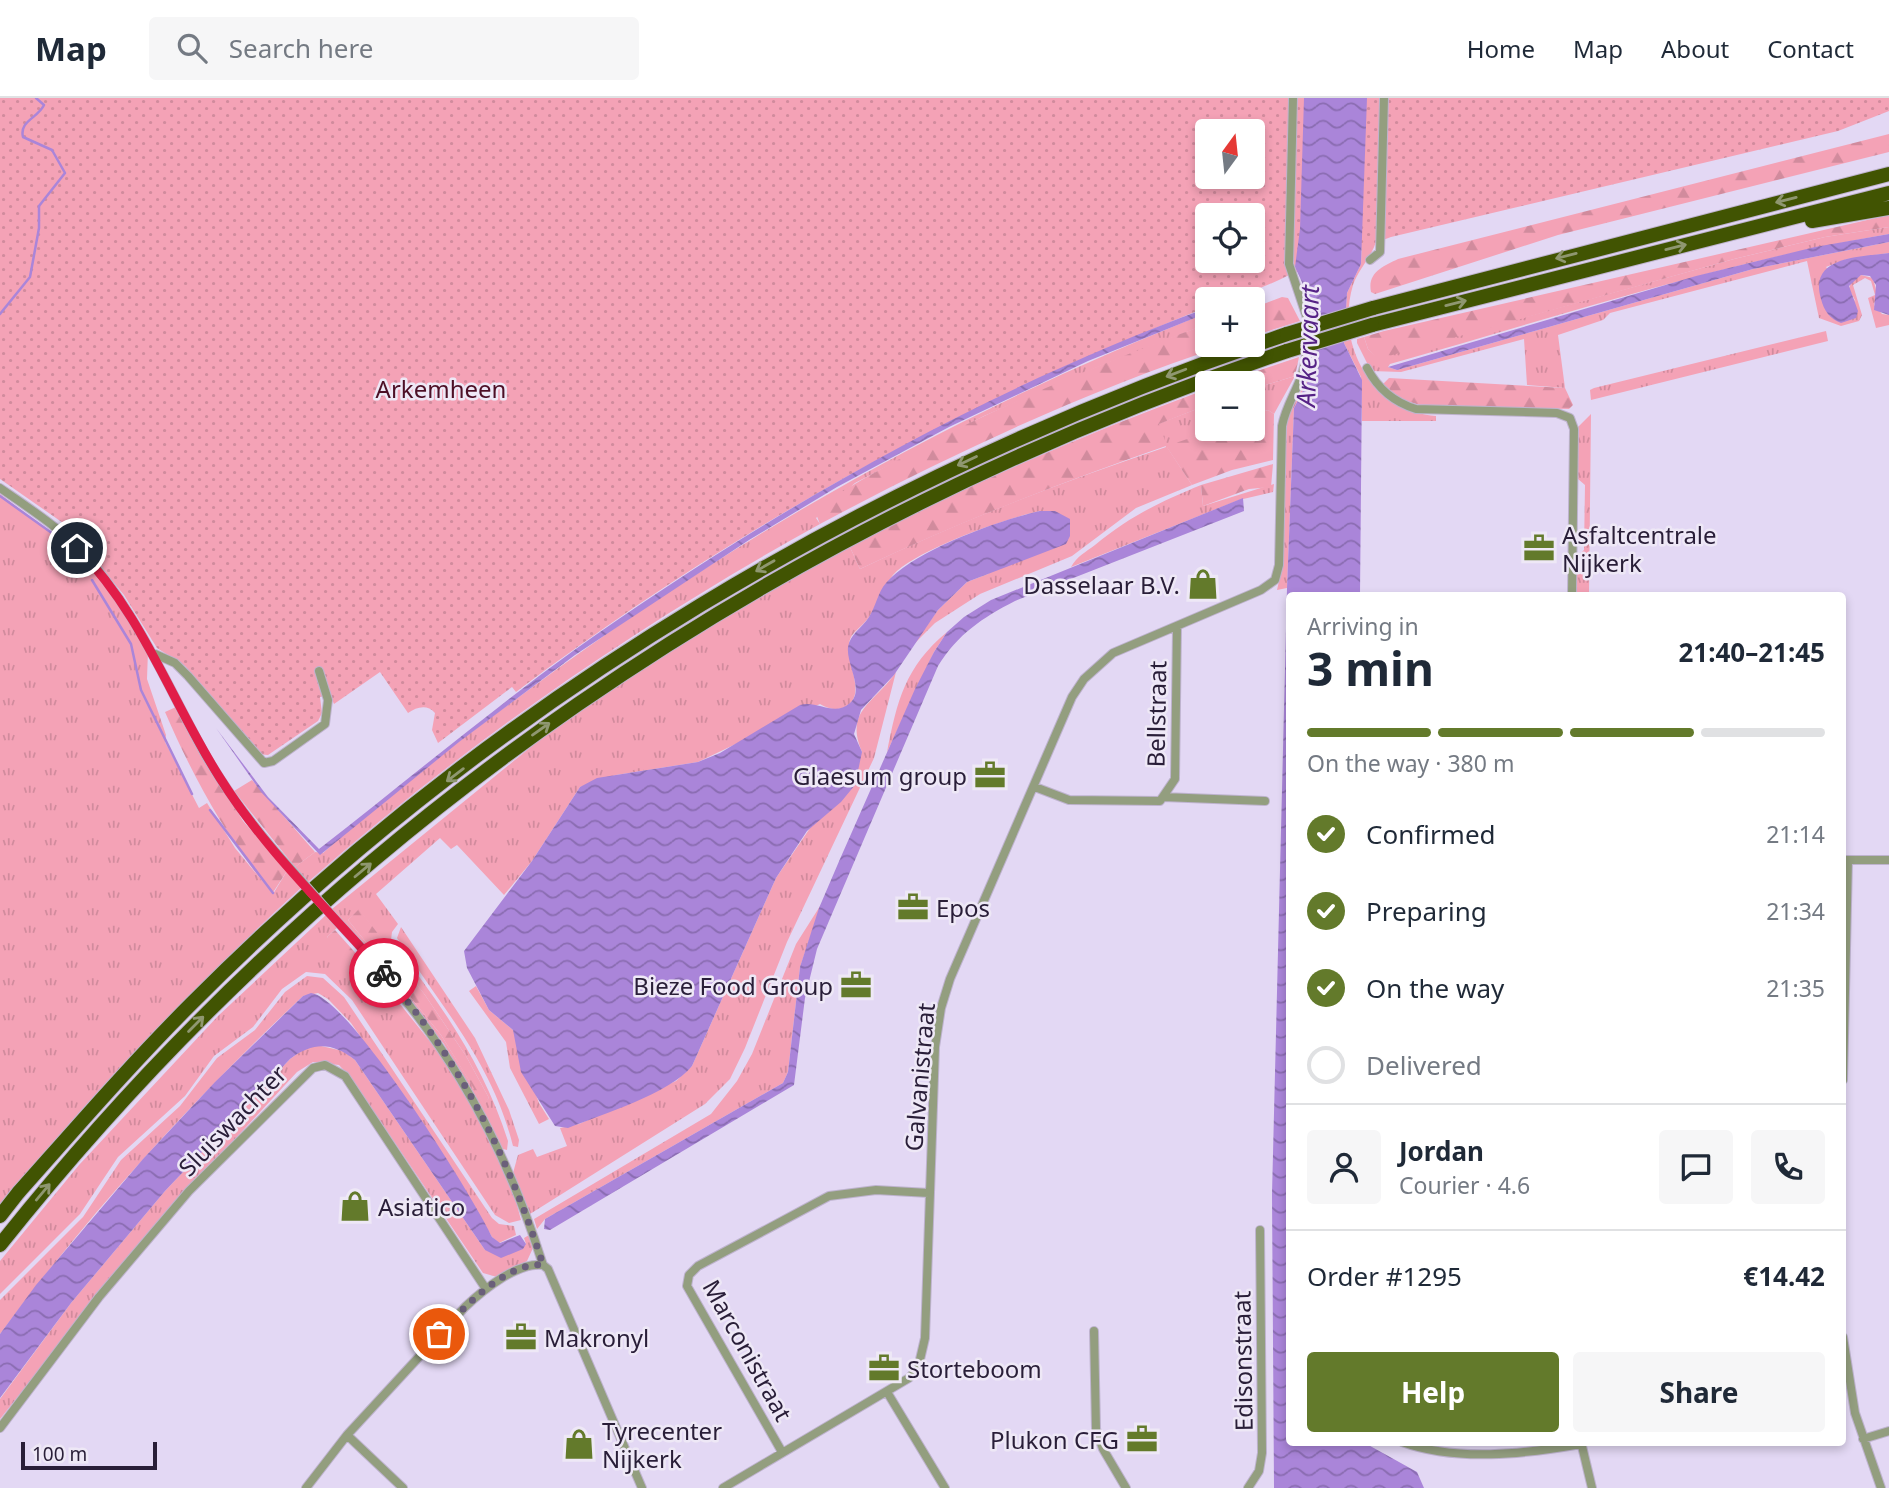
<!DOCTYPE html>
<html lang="en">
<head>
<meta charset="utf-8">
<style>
	:root { --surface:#fff; --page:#f6f6f7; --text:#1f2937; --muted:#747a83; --line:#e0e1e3; --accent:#637a2b }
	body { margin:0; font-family:"Noto Sans",sans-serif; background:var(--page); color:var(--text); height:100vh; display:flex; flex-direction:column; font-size:26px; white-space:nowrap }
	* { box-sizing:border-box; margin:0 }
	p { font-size:23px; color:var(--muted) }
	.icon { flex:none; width:38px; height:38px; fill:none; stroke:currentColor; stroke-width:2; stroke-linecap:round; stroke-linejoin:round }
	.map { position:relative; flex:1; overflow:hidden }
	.sheet { position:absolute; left:1286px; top:494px; width:560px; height:854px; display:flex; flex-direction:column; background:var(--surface); border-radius:7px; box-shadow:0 4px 10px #0003 }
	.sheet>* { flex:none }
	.needle { width:46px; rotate:15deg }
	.controls { position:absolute; left:1195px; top:21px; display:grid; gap:14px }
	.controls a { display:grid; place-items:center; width:70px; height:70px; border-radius:7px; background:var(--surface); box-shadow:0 4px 10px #0003; font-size:35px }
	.scale { position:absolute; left:21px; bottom:18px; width:136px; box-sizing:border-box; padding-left:7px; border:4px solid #291e38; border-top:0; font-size:19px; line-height:24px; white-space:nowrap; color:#291e38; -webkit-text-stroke:5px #eee8f6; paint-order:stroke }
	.pin { position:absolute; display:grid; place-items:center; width:60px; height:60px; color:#fff; margin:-30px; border:4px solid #fff; border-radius:50%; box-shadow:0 2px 7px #0007 }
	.courier { position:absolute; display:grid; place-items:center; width:70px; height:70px; margin:-35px; border:5px solid #e11d48; border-radius:50%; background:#fff; color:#222; box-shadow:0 2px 9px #0007 }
	.headline em { font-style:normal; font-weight:700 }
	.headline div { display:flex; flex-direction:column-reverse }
	.headline { display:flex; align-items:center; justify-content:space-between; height:119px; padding:0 21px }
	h1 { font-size:46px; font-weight:700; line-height:52px }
	.bar { display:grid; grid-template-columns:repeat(4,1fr); gap:10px 7px; align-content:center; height:84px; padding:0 21px }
	.bar i { height:9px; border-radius:5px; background:var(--line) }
	.bar .current { background:var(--accent) }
	.bar p { grid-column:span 4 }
	.line { display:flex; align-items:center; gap:18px; padding:0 21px; border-top:2px solid var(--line) }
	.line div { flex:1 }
	.round { display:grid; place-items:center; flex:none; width:74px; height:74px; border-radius:7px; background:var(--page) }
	ol { padding:0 21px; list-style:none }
	li { display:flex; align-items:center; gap:21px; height:77px }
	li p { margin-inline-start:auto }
	li .icon { padding:7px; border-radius:50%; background:var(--accent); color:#fff; stroke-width:4 }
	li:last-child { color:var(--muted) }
	li i { width:38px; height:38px; border:4px solid var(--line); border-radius:50% }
	.action { display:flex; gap:14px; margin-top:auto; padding:14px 21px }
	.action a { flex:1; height:80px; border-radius:7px; background:var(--accent); color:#fff; font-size:28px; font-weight:700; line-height:80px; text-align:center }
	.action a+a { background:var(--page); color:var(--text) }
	header { display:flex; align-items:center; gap:42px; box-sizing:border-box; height:98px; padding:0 35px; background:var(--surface); border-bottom:2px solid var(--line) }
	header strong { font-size:33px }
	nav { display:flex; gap:38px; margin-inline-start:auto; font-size:24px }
	.search { width:490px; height:63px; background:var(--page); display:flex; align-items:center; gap:18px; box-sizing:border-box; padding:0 24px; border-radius:7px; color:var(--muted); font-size:26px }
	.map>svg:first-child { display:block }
	.grass { fill:url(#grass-tufts); fill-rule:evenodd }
	.forest { fill:url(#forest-firs) }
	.park { fill:url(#park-dots); fill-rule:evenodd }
	.water { fill:url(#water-waves) }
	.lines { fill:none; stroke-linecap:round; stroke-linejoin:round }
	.stream { stroke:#aa85d9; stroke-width:2.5 }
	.street-casing { stroke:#beb3ce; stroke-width:10 }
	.highway-casing { stroke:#beb3ce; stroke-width:16 }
	.street { stroke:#939e7f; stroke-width:8 }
	.highway { stroke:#415402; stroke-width:14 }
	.street-bridge-casing { stroke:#beb3ce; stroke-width:10; stroke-linecap:butt }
	.highway-bridge-casing { stroke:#beb3ce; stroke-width:16; stroke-linecap:butt }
	.street-bridge { stroke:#939e7f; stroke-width:8 }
	.highway-bridge { stroke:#415402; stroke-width:14 }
	.oneway { stroke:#8f9770 }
	.done { stroke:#6a5f7a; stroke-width:7; stroke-dasharray:0 12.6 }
	.route { stroke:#e11d48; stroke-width:9 }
	.labels { text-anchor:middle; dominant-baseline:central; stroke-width:5; stroke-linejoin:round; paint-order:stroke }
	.park-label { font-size:24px; fill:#4d0f26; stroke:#eee8f6 }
	.poi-label { font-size:24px; fill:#291e38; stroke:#eee8f6; text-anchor:start }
	.street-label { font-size:24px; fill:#291e38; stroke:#eee8f6 }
	.water-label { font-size:26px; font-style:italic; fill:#552285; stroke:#eee8f6 }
</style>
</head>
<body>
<header>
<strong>Map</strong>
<div class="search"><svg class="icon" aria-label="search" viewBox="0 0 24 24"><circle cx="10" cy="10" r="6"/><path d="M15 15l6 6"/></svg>Search here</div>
<nav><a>Home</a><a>Map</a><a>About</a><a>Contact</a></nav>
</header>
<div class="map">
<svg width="1889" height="1390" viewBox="0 0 1889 1390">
	<defs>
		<pattern id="grass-tufts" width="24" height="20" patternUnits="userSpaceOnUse" patternTransform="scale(1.75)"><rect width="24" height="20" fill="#f4a2b6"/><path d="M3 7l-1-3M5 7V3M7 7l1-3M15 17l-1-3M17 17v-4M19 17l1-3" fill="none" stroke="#d18b9d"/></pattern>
		<pattern id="forest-firs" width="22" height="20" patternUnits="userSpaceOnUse" patternTransform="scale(1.75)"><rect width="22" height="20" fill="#f4a2b6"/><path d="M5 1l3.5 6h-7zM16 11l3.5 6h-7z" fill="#d18b9d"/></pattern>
		<pattern id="park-dots" width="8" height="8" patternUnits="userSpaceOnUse" patternTransform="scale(1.75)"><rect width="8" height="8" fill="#f4a2b6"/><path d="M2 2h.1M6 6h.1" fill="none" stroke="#d18b9d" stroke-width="1.8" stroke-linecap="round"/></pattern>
		<pattern id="water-waves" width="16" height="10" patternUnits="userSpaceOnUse" patternTransform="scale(1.75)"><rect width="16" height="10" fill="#aa85d9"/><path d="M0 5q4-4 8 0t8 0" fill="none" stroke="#8a6cb1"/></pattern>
	</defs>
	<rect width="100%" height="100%" fill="#e3d8f4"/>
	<!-- grass -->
	<path class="grass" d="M1367,0L1377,140C1373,158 1359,170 1353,187C1335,247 1372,312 1436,318V323H1362L1361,279L1344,245L1347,195L1361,166Z
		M1889,129V136C1719,165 1556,219 1390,266L1388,269L1397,272L1753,171L1889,144V155L1847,161L1826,169L1856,204L1849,191L1851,184L1861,177L1873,180L1877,196L1874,207L1882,216L1889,217V227L1876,230L1868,200L1875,197L1871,183L1865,180L1853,187L1862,217L1859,223L1841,228L1819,220L1807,163L1610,215L1603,222L1558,237L1565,290L1527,287L1524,241L1401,274L1371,273L1357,245V241L1364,239L1368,251L1378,260L1734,161L1825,139Z
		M1207,215V226L1100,268L984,318L855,385L816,420L820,426C637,527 465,646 308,784L295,769L315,754L323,755C389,695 462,640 534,588C746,432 963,311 1207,215Z
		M1826,233L1828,243L1591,302L1590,292L1594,290Z
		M1311,255L1310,279L1294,310L1287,490L1277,492L1281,474L1287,319L1302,291Z
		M1295,278L1274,316L1268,312L1253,317V291Z
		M1207,307L1208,331H1216L1167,349L1192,387L1136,410L1072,458L980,496L935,525L912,548L938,512L967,484L988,476L1040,413C1007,420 915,452 893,477C883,489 878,506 869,519C865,526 855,532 851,539C841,560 870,596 845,609C836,613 829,611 820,606L698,664L616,677L580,689L532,763L504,797L457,747L451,751L440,740L376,796L398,826L392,834L391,842C440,904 484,967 508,1043L507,1052L503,1051L444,946L332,811L553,631L684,542L849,447L860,471C960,423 1062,384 1166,349L1158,326ZM359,812L425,897L466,958L489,1000L484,1006L441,937L348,822Z
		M1591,316L1589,497H1577V458L1584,452L1585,387L1578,381V329Z
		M1274,386L1273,394L1239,402L1071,469C1077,458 1086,454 1095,447C1130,418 1160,404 1201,387L1203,408Z
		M0,396L75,454L119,505L148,553L147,581L166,637L165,644L199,710L207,705L235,750L273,796L287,773L302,789C193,889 93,993 0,1108Z
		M947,534L934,554L887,654C897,603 905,569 947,534Z
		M896,574L874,660L787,844L745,950L730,981L705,1006L530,1116L513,1075L518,1057L533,1051L537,1059L567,1048L560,1030L579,1026L676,983L692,968L776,780L862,654C844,612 875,605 896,574Z
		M822,805L800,869L788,974L783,985L545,1121L537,1131L534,1121L711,1016L737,983L752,956L796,846Z
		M327,816L338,829L327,839L384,902L392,896L436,951L471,1002L513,1092L521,1122L509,1125L495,1117L352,902L325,876L306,874L282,891L253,929L214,958L185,998L118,1059L80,1116L0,1196V1163L79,1067L218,918Z
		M401,829L475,940L509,1012L519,1042L518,1049L513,1048C492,964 442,910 397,840Z
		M307,878L323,880L344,899L492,1120L499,1126L514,1128L516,1137L499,1145L492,1139L447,1064L351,925L328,901L318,895L303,898C193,1002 90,1114 0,1236V1202L83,1119L121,1062L180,1008L217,960L255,932L285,894Z
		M476,888L489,912L513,932L539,1005L549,1021L539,1026L510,970L506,944L469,893Z
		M317,947L343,953L355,962L485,1152L526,1146L524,1140L529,1137L533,1150L527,1163L497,1179L483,1175L351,980L339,967L313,964L297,974L146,1137L0,1321V1301L71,1205L165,1093L290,961L304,951Z"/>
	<!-- forest -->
	<path class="forest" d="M1889,36V54L1558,137L1375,196L1371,194C1367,174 1384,168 1398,161Z
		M1889,117V129L1825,139L1734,161L1378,261L1368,251L1364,239L1384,233Z
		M1282,199L1288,200L1300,223L1253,238V210Z
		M1207,226L1208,247H1226C1086,293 951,356 820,426L814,411C936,333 1072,276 1207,226Z
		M1299,259L1295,278L1253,291V285H1222Z
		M1389,280L1565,290L1573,307L1569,311L1423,308L1403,302L1382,287Z
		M1207,291V307L1159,326L1167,348L1216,331H1253V317L1268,312L1274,316L1273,362L1232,372L1192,387L1166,348C1062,384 959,424 860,471L849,447C966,388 1084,336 1207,291Z
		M1273,366L1271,389L1249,391L1203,408L1201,387Z
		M176,609L243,723L287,773L272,796C225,737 195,683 165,614Z
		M252,682L315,754L295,769L234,693Z
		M359,811L425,897L466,958L489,1000L484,1007L441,937L348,822Z
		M335,832L392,896L381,902L339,859L327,839Z"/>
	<!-- park -->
	<path class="park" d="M0,0H1889V13L1838,33L1391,139L1289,177C1263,190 1237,201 1208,201L1207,209C954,310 734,430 516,594L512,589L438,645L432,632L435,615C427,606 417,609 408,615L380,574L334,606L330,597L320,599L322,615L318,623L268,657L257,656L185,568L157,550L124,497L66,427L0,381ZM1208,33H1253V79H1208ZM1208,117H1253V163H1208Z"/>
	<!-- water -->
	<path class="water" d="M1304,0H1367L1361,166L1347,195L1344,245L1362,282L1360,497H1290V1344H1363L1417,1374L1424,1390H1274L1272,1096L1287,490L1294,310L1310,279L1313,218L1312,206L1295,169L1300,131Z
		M1889,136V144L1753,171L1397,272L1388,269L1696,178L1815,149Z
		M1889,155V217L1874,212L1876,187L1870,178L1861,177L1849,188L1858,213L1856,220L1841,225C1830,221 1824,213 1821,201C1808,158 1860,159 1889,155Z
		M1207,210V215L1088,263L949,329L837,389L749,442L575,557L459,644L320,757L261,694L216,630L268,699L319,751C404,685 486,616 573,553C769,414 981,293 1207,210Z
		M1243,400L1244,413L1015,503C982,520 958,536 938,568L817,851L805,900L794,987L550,1132L544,1131L545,1121L783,985L788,974L800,869L819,810L840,761L915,591L934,554L947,534L964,519L991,502Z
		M1040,413H1055L1070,421V438L1066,446L967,484L938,512L894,577L861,612L854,636L862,654L855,687L841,704L807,733L776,780L692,968C669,996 603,1016 568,1030L555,1028L521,974L513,932L489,912L467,870L464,853L532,763L580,689L597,680L698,664L720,655L800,607C817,602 834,619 850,605C865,592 846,566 848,549C850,536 862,530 869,519C876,508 878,494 886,485C913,453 999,422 1040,413Z
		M311,895C348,898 474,1099 492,1139L500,1145L520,1137L526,1146L523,1151L501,1160L485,1152L355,962C332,944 313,944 290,961L165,1093L71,1205L0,1300V1236L36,1187L143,1061L215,984L303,898Z"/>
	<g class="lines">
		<!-- stream -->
		<path class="stream" d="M0,216L30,179L39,130V108L65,75L52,52L23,39C19,23 38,20 44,7L36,0
			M0,398L63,443L83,469
			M92,482L131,546L141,592L192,696
			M210,712L273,795"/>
		<defs>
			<path id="street" d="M1293,0L1289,166L1307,220
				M1370,162L1380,154L1384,0
				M1367,270C1378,291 1393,304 1416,311L1557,315L1570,320L1574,331L1572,497
				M0,390C35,414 72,438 98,472C143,528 170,593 205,656C231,701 263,741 298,779
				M155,556L175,565L188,578L264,665L273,663L325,626L328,602L319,573
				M1035,689L1069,702L1160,703L1175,681L1177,529
				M1163,699L1265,703
				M1846,762H1889
				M335,821C436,927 499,1027 543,1167L548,1171L642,1390
				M1843,982L1848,762
				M1094,1233L1096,1331L1103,1351L1126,1390
				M1843,1239L1855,1315L1881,1390
				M887,1294L945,1390
				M0,1330L99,1199L189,1093L313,970L325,967L345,978L486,1191
				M347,1337L403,1390
				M1863,1341L1889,1333
				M1402,1344C1457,1364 1524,1356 1581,1346
				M1581,1344L1592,1390
				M782,1354L687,1188L689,1177L698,1168L829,1098L876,1092L929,1095
				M306,1390L347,1337L465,1209C483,1192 517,1164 543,1167
				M723,1390L909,1280L918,1270L925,1240L935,949L941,910L950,881L1072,599L1084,581L1113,555L1261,492L1275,482L1279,467L1282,328C1287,302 1304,284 1306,257
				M1248,1390L1259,1373L1262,1355L1260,1132"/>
			<path id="highway" d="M1812,123L1889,110
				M1373,210L1889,76
				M1372,227L1889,95
				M0,1118L18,1095C75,1031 131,966 192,905C497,598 878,374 1287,236
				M0,1147C336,724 776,426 1287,253"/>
		</defs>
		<!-- street casing -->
		<use href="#street" class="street-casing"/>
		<!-- highway casing -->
		<use href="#highway" class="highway-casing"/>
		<!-- street -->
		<use href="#street" class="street"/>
		<!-- highway -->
		<use href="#highway" class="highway"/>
		<defs>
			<path id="street-bridge" d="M298,779L335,821"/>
			<path id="highway-bridge" d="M1287,236L1373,210
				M1287,253L1372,227"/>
		</defs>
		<!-- street-bridge casing -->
		<use href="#street-bridge" class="street-bridge-casing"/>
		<!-- highway-bridge casing -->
		<use href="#highway-bridge" class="highway-bridge-casing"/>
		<!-- street-bridge -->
		<use href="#street-bridge" class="street-bridge"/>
		<!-- highway-bridge -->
		<use href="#highway-bridge" class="highway-bridge"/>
	</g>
	<!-- one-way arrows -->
	<defs><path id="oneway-shaft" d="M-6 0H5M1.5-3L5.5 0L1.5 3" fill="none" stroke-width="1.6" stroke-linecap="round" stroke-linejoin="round" transform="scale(1.75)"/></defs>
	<g class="oneway">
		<use href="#oneway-shaft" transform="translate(1786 102) rotate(166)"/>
		<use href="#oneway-shaft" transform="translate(1676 149) rotate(-14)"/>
		<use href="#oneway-shaft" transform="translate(1566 158) rotate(166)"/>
		<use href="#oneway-shaft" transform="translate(1456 205) rotate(-14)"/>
		<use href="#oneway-shaft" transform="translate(1176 275) rotate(159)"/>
		<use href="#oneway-shaft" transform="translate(967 363) rotate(155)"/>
		<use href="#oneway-shaft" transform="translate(765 468) rotate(150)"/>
		<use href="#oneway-shaft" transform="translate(541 631) rotate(-35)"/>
		<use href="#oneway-shaft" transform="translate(455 677) rotate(143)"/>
		<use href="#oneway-shaft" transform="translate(363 772) rotate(-40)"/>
		<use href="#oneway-shaft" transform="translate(196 926) rotate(-45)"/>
		<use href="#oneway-shaft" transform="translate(43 1094) rotate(-50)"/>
	</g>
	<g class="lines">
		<!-- done -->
		<path class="done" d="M384,875C459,961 509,1059 543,1167C507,1163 461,1212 439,1236"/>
		<!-- route -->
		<path class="route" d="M77,450C143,516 171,603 220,680C265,752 328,811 384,875"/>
	</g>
	<!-- icons -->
	<defs>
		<symbol id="office-bare" viewBox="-9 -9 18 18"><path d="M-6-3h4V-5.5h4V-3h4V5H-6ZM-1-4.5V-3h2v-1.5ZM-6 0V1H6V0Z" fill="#637a2b" stroke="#eee8f6" stroke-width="2.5" paint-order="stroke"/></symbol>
		<symbol id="shop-bare" viewBox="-9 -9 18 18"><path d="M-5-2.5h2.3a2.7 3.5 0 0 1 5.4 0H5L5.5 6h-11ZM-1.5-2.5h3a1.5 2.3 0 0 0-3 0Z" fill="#637a2b" stroke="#eee8f6" stroke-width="2.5" paint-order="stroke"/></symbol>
	</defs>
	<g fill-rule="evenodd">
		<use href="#office-bare" x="1517" y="428" width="44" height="44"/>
		<use href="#shop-bare" x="1181" y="464" width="44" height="44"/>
		<use href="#office-bare" x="968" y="655" width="44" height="44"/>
		<use href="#office-bare" x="891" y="787" width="44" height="44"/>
		<use href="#office-bare" x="834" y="865" width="44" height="44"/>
		<use href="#shop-bare" x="333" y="1086" width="44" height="44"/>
		<use href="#office-bare" x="499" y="1217" width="44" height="44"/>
		<use href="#office-bare" x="862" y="1248" width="44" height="44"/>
		<use href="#office-bare" x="1120" y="1319" width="44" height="44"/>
		<use href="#shop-bare" x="557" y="1324" width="44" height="44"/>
	</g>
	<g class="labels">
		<!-- park labels -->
		<g class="park-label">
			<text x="441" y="290">Arkemheen</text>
		</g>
		<!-- poi labels -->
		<g class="poi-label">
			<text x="1562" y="436">Asfaltcentrale<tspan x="1562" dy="28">Nijkerk</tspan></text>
			<text x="1180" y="486" text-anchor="end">Dasselaar B.V.</text>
			<text x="967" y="677" text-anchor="end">Glaesum group</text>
			<text x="936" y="809">Epos</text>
			<text x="833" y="887" text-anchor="end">Bieze Food Group</text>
			<text x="378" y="1108">Asiatico</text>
			<text x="544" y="1239">Makronyl</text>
			<text x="907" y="1270">Storteboom</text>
			<text x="602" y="1332">Tyrecenter<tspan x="602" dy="28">Nijkerk</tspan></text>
			<text x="1119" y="1341" text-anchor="end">Plukon CFG</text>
		</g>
		<!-- street labels -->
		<g class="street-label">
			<text transform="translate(1156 616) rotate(-89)">Bellstraat</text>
			<text transform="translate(919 979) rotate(-85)">Galvanistraat</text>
			<text transform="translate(232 1022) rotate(-46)">Sluiswachter</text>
			<text transform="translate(748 1252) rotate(61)">Marconistraat</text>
			<text transform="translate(1242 1263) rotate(-91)">Edisonstraat</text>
		</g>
		<!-- water labels -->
		<g class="water-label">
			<text transform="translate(1307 248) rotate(-88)">Arkervaart</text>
		</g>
	</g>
</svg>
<div class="controls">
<a><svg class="needle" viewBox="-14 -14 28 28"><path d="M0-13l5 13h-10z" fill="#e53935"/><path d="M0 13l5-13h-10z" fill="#747a83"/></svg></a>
<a><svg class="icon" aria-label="locate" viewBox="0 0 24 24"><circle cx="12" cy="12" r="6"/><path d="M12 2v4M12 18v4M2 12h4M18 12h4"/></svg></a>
<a>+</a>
<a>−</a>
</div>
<div class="scale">100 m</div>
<div class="pin" style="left:439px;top:1236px;background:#ea580c"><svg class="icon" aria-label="bag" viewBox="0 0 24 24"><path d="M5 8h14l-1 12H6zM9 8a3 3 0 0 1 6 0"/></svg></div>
<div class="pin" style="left:77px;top:450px;background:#1f2937"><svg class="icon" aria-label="home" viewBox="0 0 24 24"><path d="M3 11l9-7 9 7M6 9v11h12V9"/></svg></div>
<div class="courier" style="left:384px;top:875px"><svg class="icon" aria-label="bike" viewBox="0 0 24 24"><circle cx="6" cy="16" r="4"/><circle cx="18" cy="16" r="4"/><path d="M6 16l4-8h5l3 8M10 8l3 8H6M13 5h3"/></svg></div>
<section class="sheet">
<div class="headline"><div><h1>3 min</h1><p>Arriving in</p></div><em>21:40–21:45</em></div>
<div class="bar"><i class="current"></i><i class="current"></i><i class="current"></i><i></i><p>On the way · 380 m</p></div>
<ol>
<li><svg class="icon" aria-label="check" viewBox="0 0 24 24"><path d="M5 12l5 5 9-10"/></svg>Confirmed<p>21:14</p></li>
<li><svg class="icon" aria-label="check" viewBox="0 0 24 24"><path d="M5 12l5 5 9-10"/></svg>Preparing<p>21:34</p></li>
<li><svg class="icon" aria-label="check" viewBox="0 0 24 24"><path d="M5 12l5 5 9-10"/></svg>On the way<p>21:35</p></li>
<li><i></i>Delivered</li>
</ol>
<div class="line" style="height:126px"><a class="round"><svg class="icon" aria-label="person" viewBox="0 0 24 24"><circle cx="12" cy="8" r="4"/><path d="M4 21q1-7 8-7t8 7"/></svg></a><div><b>Jordan</b><p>Courier · 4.6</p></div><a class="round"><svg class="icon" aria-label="chat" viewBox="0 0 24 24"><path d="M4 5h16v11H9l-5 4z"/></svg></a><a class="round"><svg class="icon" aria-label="phone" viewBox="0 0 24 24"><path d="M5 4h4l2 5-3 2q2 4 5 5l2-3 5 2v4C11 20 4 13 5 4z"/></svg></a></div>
<div class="line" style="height:91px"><div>Order #1295</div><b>€14.42</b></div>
<div class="action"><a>Help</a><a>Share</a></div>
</section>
</div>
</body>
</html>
